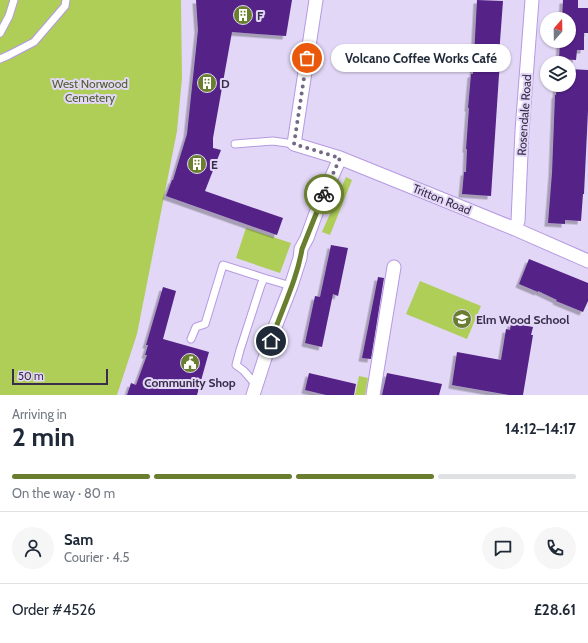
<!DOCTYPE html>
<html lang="en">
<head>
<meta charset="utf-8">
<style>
	:root { --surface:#fff; --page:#f6f6f7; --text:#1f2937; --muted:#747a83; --line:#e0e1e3; --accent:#697e2f }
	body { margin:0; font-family:Cabin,sans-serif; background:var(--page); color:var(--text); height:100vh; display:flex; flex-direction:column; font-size:15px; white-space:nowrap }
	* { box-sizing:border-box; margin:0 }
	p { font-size:13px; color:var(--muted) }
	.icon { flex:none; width:22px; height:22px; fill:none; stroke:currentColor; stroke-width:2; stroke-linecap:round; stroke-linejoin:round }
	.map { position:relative; height:395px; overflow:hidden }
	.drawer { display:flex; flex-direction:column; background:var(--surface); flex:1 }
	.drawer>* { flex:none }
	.needle { width:26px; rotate:20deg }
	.fabs { position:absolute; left:540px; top:12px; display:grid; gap:8px }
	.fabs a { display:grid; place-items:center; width:36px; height:36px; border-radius:50%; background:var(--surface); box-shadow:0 1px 3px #0004; font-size:20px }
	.scale { position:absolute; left:12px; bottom:10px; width:96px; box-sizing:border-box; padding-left:4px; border:2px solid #3a2d4b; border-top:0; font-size:11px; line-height:14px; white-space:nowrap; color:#3a2d4b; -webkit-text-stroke:3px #e2d7f6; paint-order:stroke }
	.pin { position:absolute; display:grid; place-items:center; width:34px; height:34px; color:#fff; margin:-17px; border:2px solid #fff; border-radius:50%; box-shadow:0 1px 4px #0007 }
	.courier { position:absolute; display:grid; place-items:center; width:40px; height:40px; margin:-20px; border:3px solid #697e2f; border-radius:50%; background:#fff; color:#222; box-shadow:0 1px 5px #0007 }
	.bubble { position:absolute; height:28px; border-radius:14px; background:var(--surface); box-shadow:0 1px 3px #0004; font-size:13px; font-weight:700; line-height:28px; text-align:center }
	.head em { font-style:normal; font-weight:700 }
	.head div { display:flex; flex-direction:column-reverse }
	.head { display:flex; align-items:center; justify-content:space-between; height:68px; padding:0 12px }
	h1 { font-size:26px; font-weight:700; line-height:30px }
	.bar { display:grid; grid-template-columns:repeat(4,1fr); gap:6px 4px; align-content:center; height:48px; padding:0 12px }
	.bar i { height:5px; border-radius:3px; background:var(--line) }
	.bar .on { background:var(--accent) }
	.bar p { grid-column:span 4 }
	.line { display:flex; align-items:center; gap:10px; padding:0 12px; border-top:1px solid var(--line) }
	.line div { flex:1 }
	.round { display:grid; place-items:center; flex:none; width:42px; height:42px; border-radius:21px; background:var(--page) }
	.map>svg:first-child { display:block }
	.green { fill:#aece58 }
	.building { fill:#528; filter:url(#shadow) }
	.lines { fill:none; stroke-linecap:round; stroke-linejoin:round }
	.lane-casing { stroke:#b699e2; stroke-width:9 }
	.street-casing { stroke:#b699e2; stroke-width:15 }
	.lane { stroke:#fff; stroke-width:7 }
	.street { stroke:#fff; stroke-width:13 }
	.done { stroke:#756887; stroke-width:4; stroke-dasharray:0 7.2 }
	.route { stroke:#697e2f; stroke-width:5 }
	.labels { text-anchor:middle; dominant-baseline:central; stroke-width:4; stroke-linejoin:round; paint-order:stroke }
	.poi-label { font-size:12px; font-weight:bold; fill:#3a2d4b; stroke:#e2d7f6; text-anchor:start }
	.park-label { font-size:12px; fill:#505e2c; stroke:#e2d7f6 }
	.street-label { font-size:12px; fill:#3a2d4b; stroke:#e2d7f6 }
</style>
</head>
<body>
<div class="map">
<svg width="588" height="395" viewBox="0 0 588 395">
	<defs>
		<filter id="shadow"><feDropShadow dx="-3.5" dy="3.5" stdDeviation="0" flood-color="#0004"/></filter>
	</defs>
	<rect width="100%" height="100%" fill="#e2d7f6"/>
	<!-- green -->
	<path class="green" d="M0,0H181L182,78L177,131L137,334L117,395H0Z
		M346,177L352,180L330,235L322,232Z
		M246,228L291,243L280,273L236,258Z
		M420,281L481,306L467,339L406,314Z
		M359,376L368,378L365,395H355Z"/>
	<!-- building -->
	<path class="building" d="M196,0H292L286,36L232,32L213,138V148L221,150L205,191L283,218L277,235L166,196L172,180H173L187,134L198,30Z
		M477,0L503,1L499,55H501L499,75L491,196L462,194L464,172H466L467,149H466L469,108H468L471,74H473Z
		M563,0H578V8H588V33H584V50H577L576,60L559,59L560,41H569V19H562Z
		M569,69L588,70V111L584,194H583L581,221L565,220V224L548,223L552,173L555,95H556L557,85H569Z
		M331,245L348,248L338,296L333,294L322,347L305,343L315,296L320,297Z
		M529,259L588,283V301L583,312L556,301L557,300L538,291V292L519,284Z
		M378,277L384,278L371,359L362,358Z
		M163,287L176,291L163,339L209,352L197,395H127L131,383L136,385L147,355H145L148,345H146Z
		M511,323L533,327L531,335H533L523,395H509L452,385L457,352L501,360L506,329L510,330Z
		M309,373L356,384L354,395H326L305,390Z
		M387,373L442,384L439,395H382Z"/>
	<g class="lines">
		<defs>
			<path id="lane" d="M0,33L9,16L14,0
				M0,59L9,55L34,42L65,6L66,0
				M235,144L273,141L294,144
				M191,339L196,327L205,324L223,265L264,278
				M256,385L244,371L236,365L240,350L261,285L264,278L291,286"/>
			<path id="street" d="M316,0L294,144L340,158L439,198L515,229L588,261
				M515,229L518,221L522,131L532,0
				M253,395L275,327L291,286L300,258L301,249L307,238L316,213L340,158
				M373,395L394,267"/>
		</defs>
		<!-- lane casing -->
		<use href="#lane" class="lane-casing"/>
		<!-- street casing -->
		<use href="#street" class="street-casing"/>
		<!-- lane -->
		<use href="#lane" class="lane"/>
		<!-- street -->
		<use href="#street" class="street"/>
	</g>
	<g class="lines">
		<!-- done -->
		<path class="done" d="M307,58L294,144L340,158L324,194"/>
		<!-- route -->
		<path class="route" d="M271,341C281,311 297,280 302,249L324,194"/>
	</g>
	<!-- icons -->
	<defs>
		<symbol id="building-disc" viewBox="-11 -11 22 22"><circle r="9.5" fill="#697e2f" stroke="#e2d7f6"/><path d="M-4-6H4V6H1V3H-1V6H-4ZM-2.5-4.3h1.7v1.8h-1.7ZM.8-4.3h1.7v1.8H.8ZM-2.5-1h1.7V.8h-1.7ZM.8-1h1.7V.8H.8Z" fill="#fff"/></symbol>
		<symbol id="school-disc" viewBox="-11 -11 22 22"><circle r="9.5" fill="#697e2f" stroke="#e2d7f6"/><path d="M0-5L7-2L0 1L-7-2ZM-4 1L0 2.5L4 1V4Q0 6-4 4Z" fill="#fff"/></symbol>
		<symbol id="civic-disc" viewBox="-11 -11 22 22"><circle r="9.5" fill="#697e2f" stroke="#e2d7f6"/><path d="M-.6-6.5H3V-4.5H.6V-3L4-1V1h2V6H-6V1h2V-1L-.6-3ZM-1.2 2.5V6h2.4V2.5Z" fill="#fff"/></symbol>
	</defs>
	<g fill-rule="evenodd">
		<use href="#building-disc" x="232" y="4" width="22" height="22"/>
		<use href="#building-disc" x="196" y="72" width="22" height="22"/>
		<use href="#building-disc" x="186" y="153" width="22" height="22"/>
		<use href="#school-disc" x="451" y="308" width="22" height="22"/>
		<use href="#civic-disc" x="179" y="352" width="22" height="22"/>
	</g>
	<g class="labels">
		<!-- poi labels -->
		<g class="poi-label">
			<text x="257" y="15">F</text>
			<text x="221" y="83">D</text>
			<text x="211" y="164">E</text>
			<text x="476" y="319">Elm Wood School</text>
			<text x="190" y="382" text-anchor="middle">Community Shop</text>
		</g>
		<!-- park labels -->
		<g class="park-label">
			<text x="90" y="83">West Norwood<tspan x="90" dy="14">Cemetery</tspan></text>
		</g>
		<!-- street labels -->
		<g class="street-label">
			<text transform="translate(524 115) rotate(-86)">Rosendale Road</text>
			<text transform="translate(442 199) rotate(22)">Tritton Road</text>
		</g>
	</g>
</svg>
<div class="fabs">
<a><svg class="needle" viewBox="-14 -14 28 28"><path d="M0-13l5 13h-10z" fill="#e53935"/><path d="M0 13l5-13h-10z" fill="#747a83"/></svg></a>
<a><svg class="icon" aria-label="layers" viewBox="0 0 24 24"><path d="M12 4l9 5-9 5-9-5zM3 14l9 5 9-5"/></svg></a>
</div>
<div class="scale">50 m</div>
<div class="pin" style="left:307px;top:58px;background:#ea580c"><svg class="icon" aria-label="bag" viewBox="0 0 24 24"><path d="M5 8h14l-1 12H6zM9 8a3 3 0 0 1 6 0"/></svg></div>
<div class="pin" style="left:271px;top:341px;background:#1f2937"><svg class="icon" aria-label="home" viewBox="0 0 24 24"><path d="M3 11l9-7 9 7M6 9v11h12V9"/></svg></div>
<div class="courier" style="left:324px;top:194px"><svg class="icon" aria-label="bike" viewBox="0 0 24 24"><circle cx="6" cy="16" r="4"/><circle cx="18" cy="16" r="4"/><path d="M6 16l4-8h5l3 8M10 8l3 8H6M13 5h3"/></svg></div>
<div class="bubble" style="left:331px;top:44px;width:180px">Volcano Coffee Works Café</div>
</div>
<section class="drawer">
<div class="head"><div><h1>2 min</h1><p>Arriving in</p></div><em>14:12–14:17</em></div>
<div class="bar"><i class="on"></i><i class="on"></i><i class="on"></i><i></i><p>On the way · 80 m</p></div>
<div class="line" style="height:72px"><a class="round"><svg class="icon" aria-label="person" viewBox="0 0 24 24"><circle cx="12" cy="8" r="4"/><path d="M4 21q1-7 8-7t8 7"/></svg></a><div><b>Sam</b><p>Courier · 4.5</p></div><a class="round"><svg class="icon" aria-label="chat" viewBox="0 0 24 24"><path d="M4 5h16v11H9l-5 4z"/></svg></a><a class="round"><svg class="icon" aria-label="phone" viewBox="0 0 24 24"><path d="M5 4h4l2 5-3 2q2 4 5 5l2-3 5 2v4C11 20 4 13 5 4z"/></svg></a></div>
<div class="line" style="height:52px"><div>Order #4526</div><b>£28.61</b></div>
</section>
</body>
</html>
